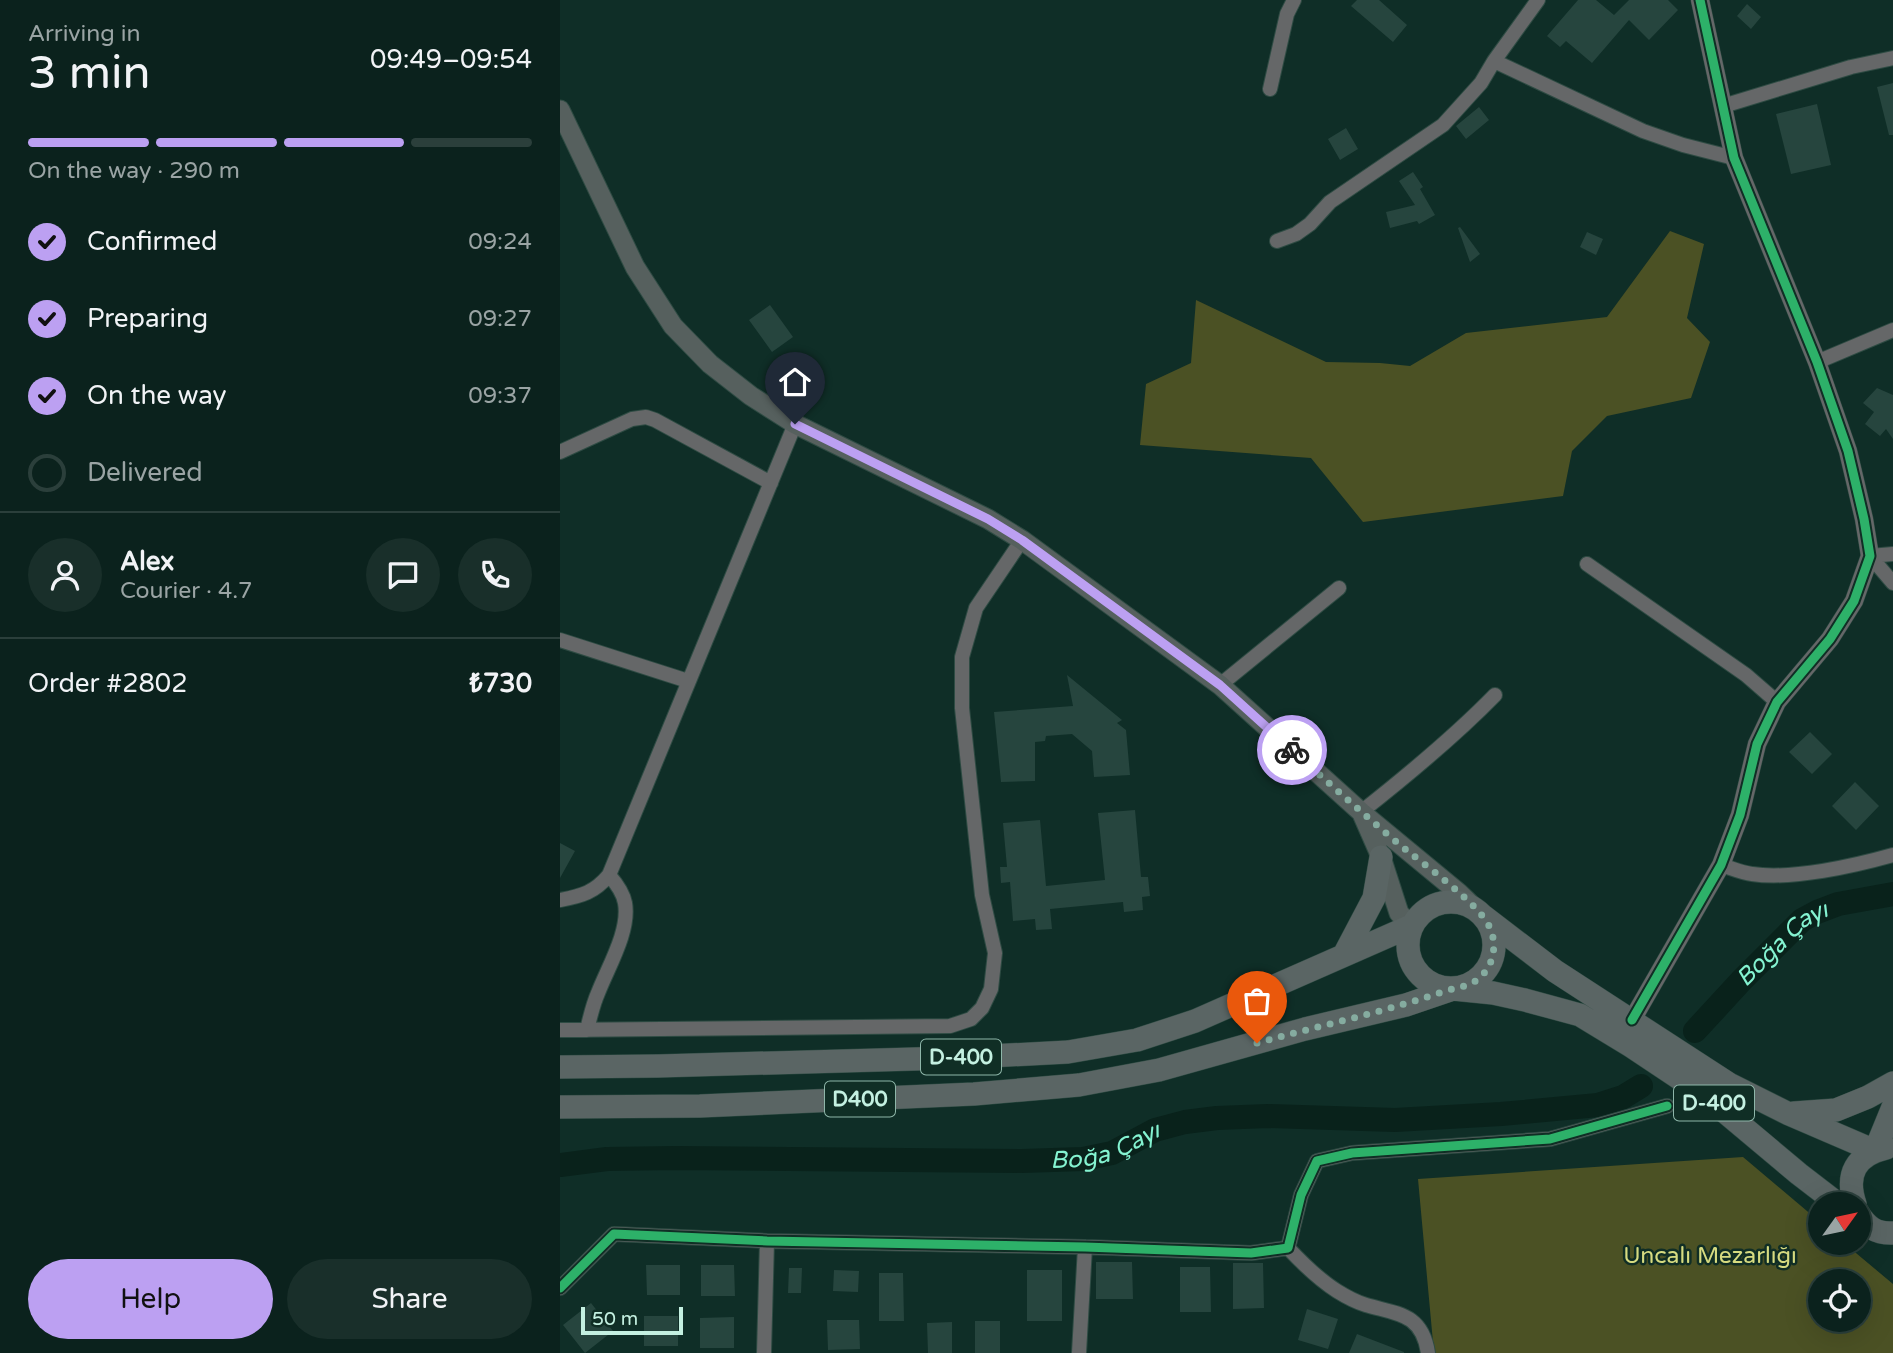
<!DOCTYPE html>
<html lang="en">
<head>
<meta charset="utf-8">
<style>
	:root { --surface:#0b221d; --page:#192f2a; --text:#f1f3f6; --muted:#9aa4a4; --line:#2b3f3b; --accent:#bca0f2 }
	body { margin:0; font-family:"Varela Round",sans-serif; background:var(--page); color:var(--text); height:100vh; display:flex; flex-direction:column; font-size:26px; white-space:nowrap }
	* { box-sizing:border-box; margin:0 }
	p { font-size:23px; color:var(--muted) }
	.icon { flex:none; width:38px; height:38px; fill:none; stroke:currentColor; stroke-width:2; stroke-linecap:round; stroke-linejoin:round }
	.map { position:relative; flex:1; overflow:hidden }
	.panel { display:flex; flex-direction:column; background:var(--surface); width:560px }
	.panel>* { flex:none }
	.needle { width:46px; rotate:57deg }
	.tools { position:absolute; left:1248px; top:1192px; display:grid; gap:14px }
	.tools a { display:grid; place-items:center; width:63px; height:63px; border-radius:50%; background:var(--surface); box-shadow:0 7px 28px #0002,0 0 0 2px var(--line); font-size:35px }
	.scale { position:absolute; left:21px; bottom:18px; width:102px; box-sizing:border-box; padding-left:7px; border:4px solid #c4f0e1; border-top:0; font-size:19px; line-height:24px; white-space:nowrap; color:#c4f0e1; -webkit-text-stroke:5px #102e25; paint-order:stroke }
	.pin { position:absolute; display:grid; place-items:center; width:60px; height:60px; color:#fff; margin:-72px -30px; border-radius:50% 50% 50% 0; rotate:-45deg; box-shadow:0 0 7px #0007 }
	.pin .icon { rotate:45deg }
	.courier { position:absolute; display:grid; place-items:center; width:70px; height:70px; margin:-35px; border:5px solid #bca0f2; border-radius:50%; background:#fff; color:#222; box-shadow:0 2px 9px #0007 }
	.overview em { font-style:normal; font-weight:600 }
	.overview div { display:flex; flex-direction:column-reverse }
	.overview { display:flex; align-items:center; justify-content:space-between; height:119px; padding:0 28px }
	h1 { font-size:46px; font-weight:600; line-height:52px }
	.bar { display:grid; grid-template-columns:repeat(4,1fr); gap:10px 7px; align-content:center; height:84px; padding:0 28px }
	.bar i { height:9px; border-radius:5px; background:var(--line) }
	.bar .on { background:var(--accent) }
	.bar p { grid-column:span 4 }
	.line { display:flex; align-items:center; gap:18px; padding:0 28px; border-top:2px solid var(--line) }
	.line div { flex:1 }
	.round { display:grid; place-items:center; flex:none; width:74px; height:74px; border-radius:37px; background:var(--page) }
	ol { padding:0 28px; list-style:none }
	li { display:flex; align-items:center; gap:21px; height:77px }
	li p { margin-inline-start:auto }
	li .icon { padding:7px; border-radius:50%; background:var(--accent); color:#111; stroke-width:4 }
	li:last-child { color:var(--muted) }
	li i { width:38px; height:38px; border:4px solid var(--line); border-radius:50% }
	.cta { display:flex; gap:14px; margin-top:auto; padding:14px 28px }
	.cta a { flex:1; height:80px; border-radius:42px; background:var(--accent); color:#111; font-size:28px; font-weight:600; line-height:80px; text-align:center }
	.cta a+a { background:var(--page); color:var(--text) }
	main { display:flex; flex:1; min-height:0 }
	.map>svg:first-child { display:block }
	.green { fill:#4b5124; fill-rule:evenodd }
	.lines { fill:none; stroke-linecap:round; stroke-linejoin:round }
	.river { stroke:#09221b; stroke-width:24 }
	.building { fill:#26453e }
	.minor-casing { stroke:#2e4b43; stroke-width:16 }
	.tertiary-casing { stroke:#2e4b43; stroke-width:19 }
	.secondary-casing { stroke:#2e4b43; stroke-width:21 }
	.trunk-casing { stroke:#2e4b43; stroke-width:24 }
	.minor { stroke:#656768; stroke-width:14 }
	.tertiary { stroke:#656768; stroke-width:18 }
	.secondary { stroke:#56605e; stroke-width:19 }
	.trunk { stroke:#5a6564; stroke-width:23 }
	.cycleway-casing { stroke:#102e25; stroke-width:13 }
	.cycleway { stroke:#2db169; stroke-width:9 }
	.done { stroke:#85aca0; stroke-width:7; stroke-dasharray:0 12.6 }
	.route { stroke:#bca0f2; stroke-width:9 }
	.labels { text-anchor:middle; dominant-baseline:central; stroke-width:5; stroke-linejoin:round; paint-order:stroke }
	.shield { fill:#102e25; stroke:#8eb6a9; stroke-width:2 }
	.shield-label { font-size:21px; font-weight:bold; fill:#c4f0e1 }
	.park-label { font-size:23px; fill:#d6db80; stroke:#102e25 }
	.water-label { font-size:24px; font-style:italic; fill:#84f3d1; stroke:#102e25 }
</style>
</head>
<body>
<main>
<section class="panel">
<div class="overview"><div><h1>3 min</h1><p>Arriving in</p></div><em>09:49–09:54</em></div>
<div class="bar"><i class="on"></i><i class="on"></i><i class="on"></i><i></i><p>On the way · 290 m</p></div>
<ol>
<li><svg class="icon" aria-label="check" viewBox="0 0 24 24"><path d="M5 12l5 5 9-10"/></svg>Confirmed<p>09:24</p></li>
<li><svg class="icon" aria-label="check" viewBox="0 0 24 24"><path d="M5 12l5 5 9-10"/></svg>Preparing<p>09:27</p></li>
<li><svg class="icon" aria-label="check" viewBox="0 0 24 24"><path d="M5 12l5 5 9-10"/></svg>On the way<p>09:37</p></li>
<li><i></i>Delivered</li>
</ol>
<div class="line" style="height:126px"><a class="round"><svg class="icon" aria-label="person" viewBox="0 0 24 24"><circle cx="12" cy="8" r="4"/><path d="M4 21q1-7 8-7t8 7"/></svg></a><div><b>Alex</b><p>Courier · 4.7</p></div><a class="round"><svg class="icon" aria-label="chat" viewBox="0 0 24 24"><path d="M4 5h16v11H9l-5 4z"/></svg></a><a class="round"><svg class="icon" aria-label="phone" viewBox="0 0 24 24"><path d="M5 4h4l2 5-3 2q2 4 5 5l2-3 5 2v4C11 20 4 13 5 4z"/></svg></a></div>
<div class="line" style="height:91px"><div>Order #2802</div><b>₺730</b></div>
<div class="cta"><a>Help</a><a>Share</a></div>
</section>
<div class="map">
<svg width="1333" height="1353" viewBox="0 0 1333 1353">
	<rect width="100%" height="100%" fill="#0f2e27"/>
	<!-- green -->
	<path class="green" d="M1110,231L1144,244L1127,318L1150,342L1131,398L1047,416L1012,451L1003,496L803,522L751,458L580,445L586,384L631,363L636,300L766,362L820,363L850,366L906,333L1047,317Z
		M1183,1157L1260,1222V1242L1284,1243L1333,1284V1353H874L858,1179ZM1260,1281H1298V1320H1260Z"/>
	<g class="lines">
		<!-- river -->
		<g class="river">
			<path id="s1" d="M1135,1031L1181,981L1242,920L1257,912L1278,904L1333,894"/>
			<path id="s2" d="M0,1165L47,1159L116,1158L462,1161L523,1159L552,1153L595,1130L625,1122L657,1118L708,1116L835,1120L941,1114L1038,1105L1063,1097L1081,1086"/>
		</g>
	</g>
	<!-- building -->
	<path class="building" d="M797,0H819L847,25L833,42L791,6Z
		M1018,0H1036L1054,15L1069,0H1108L1118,10L1089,40L1069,20L1032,63L1006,41L1000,47L987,36Z
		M1187,4L1201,17L1191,29L1177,16Z
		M1333,83V135H1329L1317,87Z
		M1257,104L1271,165L1231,174L1216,114Z
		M919,107L929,120L906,139L896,126Z
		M786,128L798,149L780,160L768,139Z
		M853,172L863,187L860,189L875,215L859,224L857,221L830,228L826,212L855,205L839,181Z
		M900,227L920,254L910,262L898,228Z
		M1027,232L1043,239L1036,255L1020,247Z
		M210,305L233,337L212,352L189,320Z
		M1317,388L1333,395V439L1326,429L1320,436L1305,424L1314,412L1303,403Z
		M507,675L562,720L557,723L566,730L570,775L534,777L532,751L512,734L486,736L485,741L475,742V781L441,782L434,712L513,706Z
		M1250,732L1272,754L1252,774L1229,752Z
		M1295,782L1319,806L1296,830L1272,806Z
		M575,810L581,877H588L590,896L582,897L583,910L564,912L563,902L490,909L492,929L476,930L475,919L453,921L450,882L441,883L440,867H447L443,823L480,820L486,886L545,880L538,813Z
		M0,843L15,851L0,878Z
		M536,1262H572L573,1299H536Z
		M673,1263H703L704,1308L673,1309Z
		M86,1265H120V1295H87Z
		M141,1265H174L175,1296H141Z
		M620,1267H650L651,1312H620Z
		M229,1268H242L241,1293H228Z
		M274,1270L299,1271L298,1292L273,1291Z
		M467,1270H502V1321H467Z
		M319,1273H343L344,1321H319Z
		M31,1303L53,1331L25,1353L3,1325Z
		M747,1309L778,1319L768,1349L738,1340Z
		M84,1316H118V1346H84Z
		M174,1317V1348H140V1318Z
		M267,1320H299L300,1349L268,1350Z
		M415,1321H440V1353H415Z
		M392,1322V1353H368L367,1323Z
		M797,1334L844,1352V1353H789Z"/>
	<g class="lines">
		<defs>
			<path id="minor" d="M934,61L978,0
				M710,89L727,14L734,0
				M1163,106L1291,67L1333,58
				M717,241L736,234L750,224L770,202L883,125L921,83L934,61L1083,131L1123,145L1174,158
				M1257,362L1333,330
				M0,452L72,419L86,417L95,420L211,483
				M1310,556L1333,583
				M1310,556L1333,554
				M1027,564L1186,675L1217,702
				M0,640L128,681
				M660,685L779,588
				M801,812C848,775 893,738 935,695
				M1161,865C1171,868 1182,873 1192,874C1232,880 1294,866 1333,855
				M0,900C22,896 35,892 49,875L235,424
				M0,1030L390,1026L411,1019L422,1008L431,989L435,953L422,895L402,708V657L416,608L462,540
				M27,1030C30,1017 33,1004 38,993C48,967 70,931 65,903C63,892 56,883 49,875
				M728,1248C743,1264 758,1279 777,1291C785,1296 796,1302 806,1305C837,1314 862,1313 868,1353
				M0,1288L54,1234L207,1241L525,1247L691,1253L728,1248L741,1195L757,1161L792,1153L990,1139L1107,1106
				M204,1353L207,1241
				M519,1353L525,1247"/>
			<path id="tertiary" d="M1072,1020L1161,865L1180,815L1197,744L1217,702L1270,639L1294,601L1310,556L1304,519L1288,451L1257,362L1174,158L1140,0"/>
			<path id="secondary" d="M0,110L75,267L113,326L150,364L191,396L235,424L428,519L462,540L660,685L801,812L899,893L923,916
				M803,816L821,857L839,913L851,926"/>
			<path id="trunk" d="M848 945a43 43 0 1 1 86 0a43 43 0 1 1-86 0Z
				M923,916L995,971L1169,1084L1229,1114L1315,1151L1333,1107
				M784,955L814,898L821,857
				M0,1067L98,1066L390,1058L508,1052L577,1040L635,1021L851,926
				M0,1107L140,1106L414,1094L519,1085L599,1070L745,1029L846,1005L893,989L933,993L965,1000L1020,1015L1071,1046L1146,1096L1239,1174L1278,1204
				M1234,1113L1276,1110L1308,1097L1333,1083
				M1295,1204C1285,1174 1296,1155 1326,1148
				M1298,1213C1307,1227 1316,1234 1333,1233"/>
		</defs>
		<!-- minor casing -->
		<use href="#minor" class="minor-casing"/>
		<!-- tertiary casing -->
		<use href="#tertiary" class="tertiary-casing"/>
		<!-- secondary casing -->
		<use href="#secondary" class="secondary-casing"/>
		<!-- trunk casing -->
		<use href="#trunk" class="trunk-casing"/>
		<!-- minor -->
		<use href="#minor" class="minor"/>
		<!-- tertiary -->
		<use href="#tertiary" class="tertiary"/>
		<!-- secondary -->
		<use href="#secondary" class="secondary"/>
		<!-- trunk -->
		<use href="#trunk" class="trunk"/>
		<defs>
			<path id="cycleway" d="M1072,1020L1161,865L1180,815L1197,744L1217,702L1270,639L1294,601L1310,556L1304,519L1288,451L1257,362L1174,158L1140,0
				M0,1288L54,1234L207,1241L525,1247L691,1253L728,1248L741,1195L757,1161L792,1153L990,1139L1107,1106"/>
		</defs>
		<!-- cycleway casing -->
		<use href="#cycleway" class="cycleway-casing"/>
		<!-- cycleway -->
		<use href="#cycleway" class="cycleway"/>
	</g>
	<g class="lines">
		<!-- done -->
		<path class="done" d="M697,1043C758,1026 821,1013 882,992C894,988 907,987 917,980C933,968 938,946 930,928C921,905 861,862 840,845C803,814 768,782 732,750"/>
		<!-- route -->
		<path class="route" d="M235,424L428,519L462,540L660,685L732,750"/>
	</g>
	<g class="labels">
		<!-- shield labels -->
		<g class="shield">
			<rect x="361" y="1039.5" width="80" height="35" rx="5"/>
			<rect x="265" y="1081.5" width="70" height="35" rx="5"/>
			<rect x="1114" y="1085.5" width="80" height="35" rx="5"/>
		</g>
		<g class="shield-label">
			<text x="401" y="1057">D-400</text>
			<text x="300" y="1099">D400</text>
			<text x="1154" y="1103">D-400</text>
		</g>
		<!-- park labels -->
		<g class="park-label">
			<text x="1150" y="1256">Uncalı Mezarlığı</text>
		</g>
		<!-- water labels -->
		<g class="water-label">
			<text stroke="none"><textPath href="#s1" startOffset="124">Boğa Çayı</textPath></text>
			<text stroke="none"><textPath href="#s2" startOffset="548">Boğa Çayı</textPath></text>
		</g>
	</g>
</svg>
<div class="tools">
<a><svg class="needle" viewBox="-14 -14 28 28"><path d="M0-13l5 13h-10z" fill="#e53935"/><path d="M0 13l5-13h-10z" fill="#9aa4a4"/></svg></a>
<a><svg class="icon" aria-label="locate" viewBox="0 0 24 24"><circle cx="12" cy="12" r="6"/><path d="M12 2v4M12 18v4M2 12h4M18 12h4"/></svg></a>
</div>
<div class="scale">50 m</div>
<div class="pin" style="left:697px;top:1043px;background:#ea580c"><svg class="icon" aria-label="bag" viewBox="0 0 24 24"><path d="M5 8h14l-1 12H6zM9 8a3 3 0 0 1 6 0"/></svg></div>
<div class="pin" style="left:235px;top:424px;background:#1f2937"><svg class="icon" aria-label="home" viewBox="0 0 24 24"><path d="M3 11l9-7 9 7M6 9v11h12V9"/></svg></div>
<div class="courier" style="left:732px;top:750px"><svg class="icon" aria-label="bike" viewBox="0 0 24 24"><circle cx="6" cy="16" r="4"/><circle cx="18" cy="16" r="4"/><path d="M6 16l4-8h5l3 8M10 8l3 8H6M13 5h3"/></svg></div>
</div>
</main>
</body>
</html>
